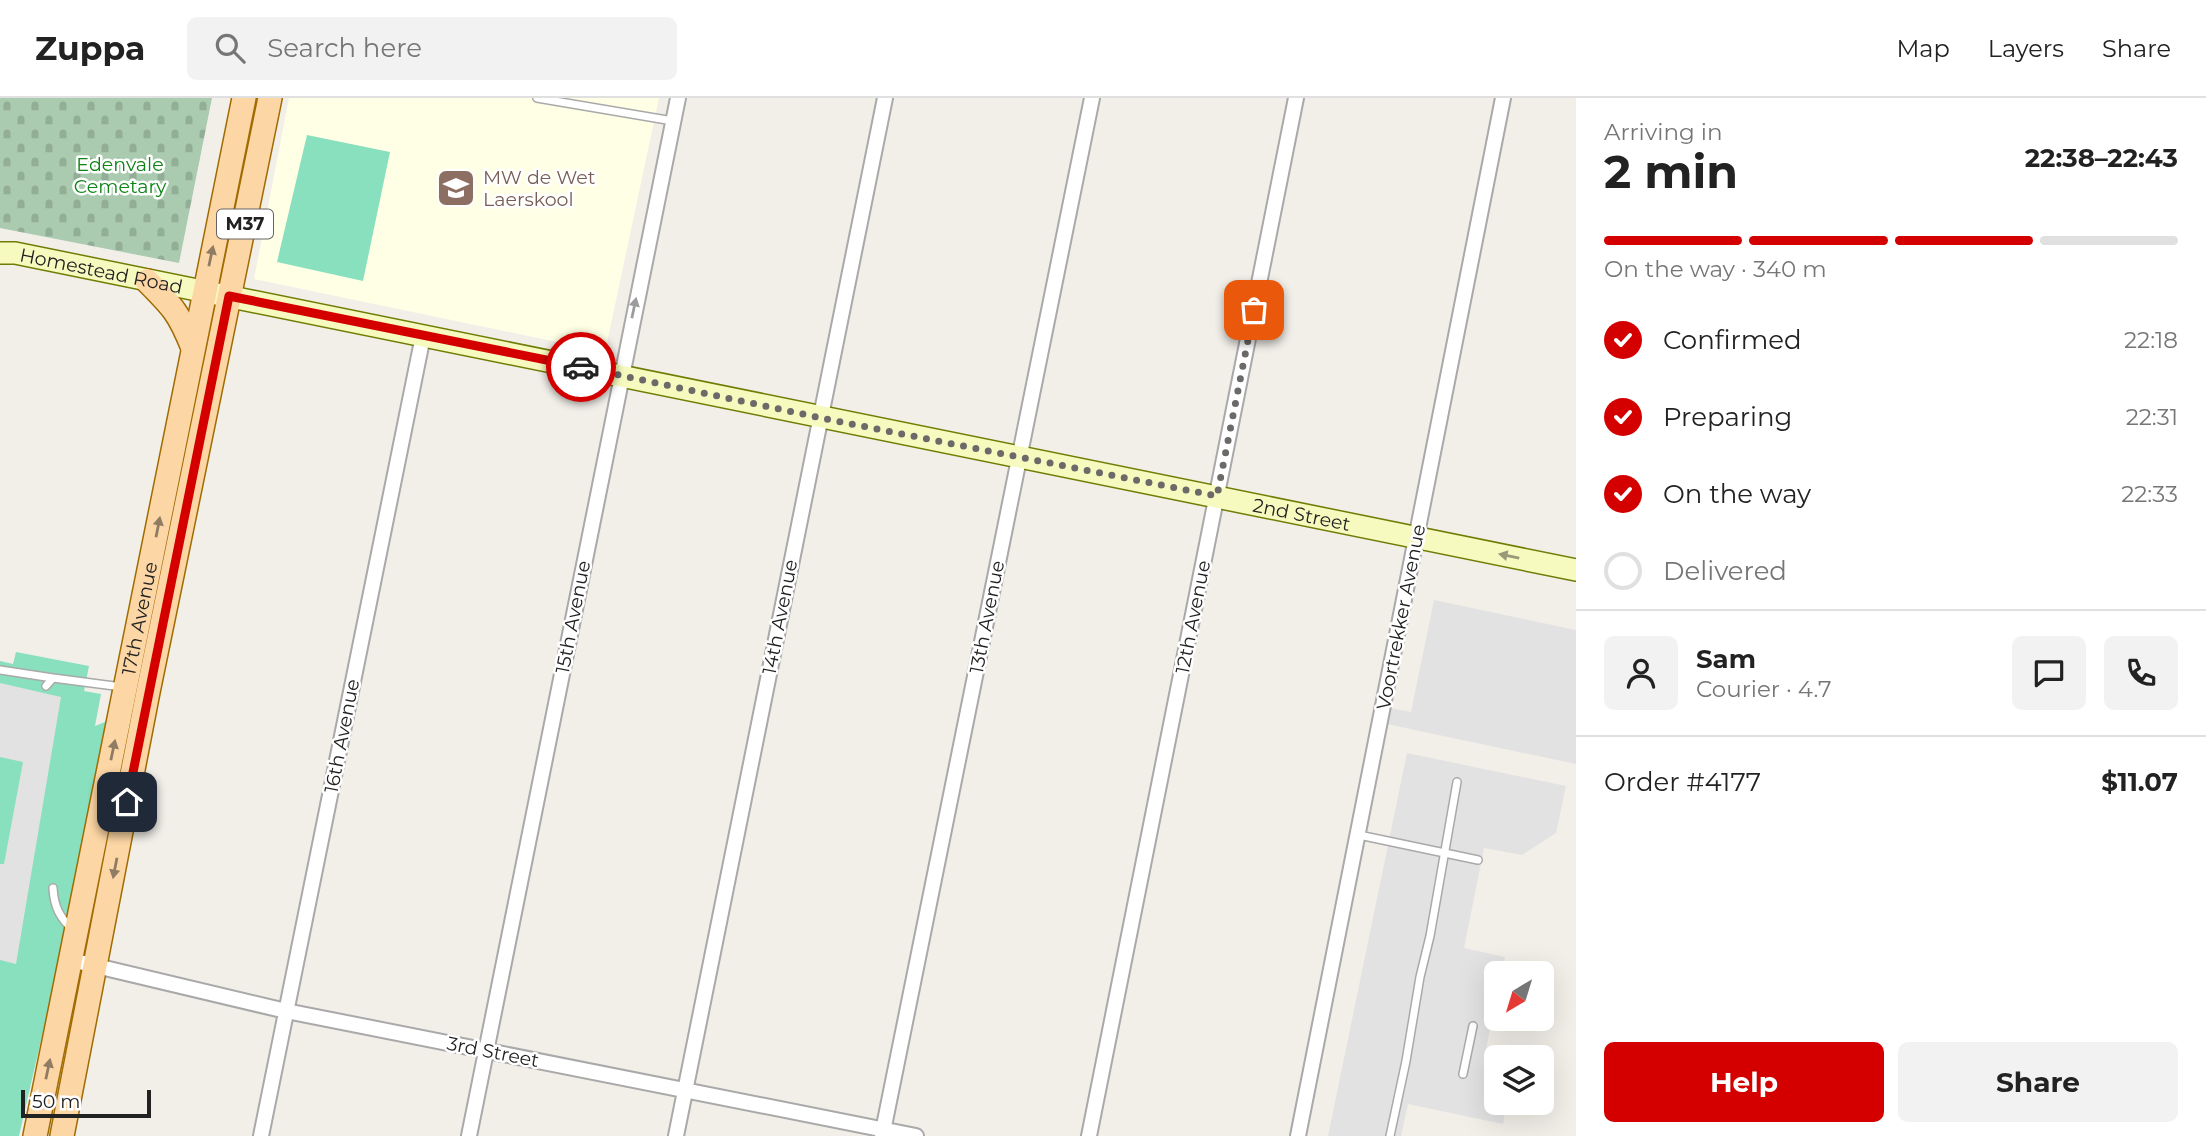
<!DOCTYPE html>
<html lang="en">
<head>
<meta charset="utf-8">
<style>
	:root { --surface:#fff; --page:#f2f2f2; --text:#222; --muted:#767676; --line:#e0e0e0; --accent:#d40000 }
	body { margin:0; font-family:Montserrat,sans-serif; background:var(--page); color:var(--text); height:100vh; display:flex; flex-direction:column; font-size:26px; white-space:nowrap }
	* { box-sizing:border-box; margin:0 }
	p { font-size:23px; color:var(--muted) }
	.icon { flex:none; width:38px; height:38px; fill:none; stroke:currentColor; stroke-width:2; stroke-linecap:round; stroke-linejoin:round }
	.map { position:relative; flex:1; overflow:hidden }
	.drawer { display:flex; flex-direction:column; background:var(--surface); width:630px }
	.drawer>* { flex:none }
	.needle { width:46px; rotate:218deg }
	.fabs { position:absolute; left:1484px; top:863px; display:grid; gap:14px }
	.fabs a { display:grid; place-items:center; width:70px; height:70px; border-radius:10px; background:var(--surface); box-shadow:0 7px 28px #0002; font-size:35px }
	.scale { position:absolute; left:21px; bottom:18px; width:130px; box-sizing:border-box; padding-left:7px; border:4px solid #222; border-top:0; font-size:19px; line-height:24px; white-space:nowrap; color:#222; -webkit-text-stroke:5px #fff; paint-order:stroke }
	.pin { position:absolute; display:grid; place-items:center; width:60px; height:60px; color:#fff; margin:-30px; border-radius:14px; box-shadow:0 4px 10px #0006 }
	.courier { position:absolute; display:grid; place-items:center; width:70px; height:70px; margin:-35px; border:5px solid #d40000; border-radius:50%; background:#fff; color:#222; box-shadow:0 2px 9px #0007 }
	.overview em { font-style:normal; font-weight:700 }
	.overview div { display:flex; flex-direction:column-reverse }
	.overview { display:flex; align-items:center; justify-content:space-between; height:119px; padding:0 28px }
	h1 { font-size:46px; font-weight:700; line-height:52px }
	.bar { display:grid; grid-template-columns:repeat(4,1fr); gap:10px 7px; align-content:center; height:84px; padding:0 28px }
	.bar i { height:9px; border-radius:5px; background:var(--line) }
	.bar .active { background:var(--accent) }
	.bar p { grid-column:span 4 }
	.line { display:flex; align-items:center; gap:18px; padding:0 28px; border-top:2px solid var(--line) }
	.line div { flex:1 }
	.round { display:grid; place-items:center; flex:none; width:74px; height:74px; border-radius:10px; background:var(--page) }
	ol { padding:0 28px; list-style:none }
	li { display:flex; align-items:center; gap:21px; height:77px }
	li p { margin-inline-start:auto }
	li .icon { padding:7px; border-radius:50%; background:var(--accent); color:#fff; stroke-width:4 }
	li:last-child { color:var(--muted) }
	li i { width:38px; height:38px; border:4px solid var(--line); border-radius:50% }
	.primary-button { display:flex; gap:14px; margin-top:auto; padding:14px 28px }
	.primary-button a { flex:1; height:80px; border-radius:10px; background:var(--accent); color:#fff; font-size:28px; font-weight:700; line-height:80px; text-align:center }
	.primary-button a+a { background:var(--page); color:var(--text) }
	header { display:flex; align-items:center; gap:42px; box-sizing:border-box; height:98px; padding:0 35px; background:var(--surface); border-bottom:2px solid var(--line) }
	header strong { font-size:33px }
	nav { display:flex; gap:38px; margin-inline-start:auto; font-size:24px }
	.search { width:490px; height:63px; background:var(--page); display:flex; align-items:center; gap:18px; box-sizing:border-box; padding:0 24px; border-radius:10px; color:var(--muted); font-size:26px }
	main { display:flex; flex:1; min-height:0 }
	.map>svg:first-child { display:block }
	.education { fill:#ffffe5 }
	.cemetery { fill:url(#cemetery-stones) }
	.pitch { fill:#88e0be }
	.parking { fill:#e2e2e2 }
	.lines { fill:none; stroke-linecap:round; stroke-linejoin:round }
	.service-casing { stroke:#a9a9a9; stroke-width:10 }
	.minor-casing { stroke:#a9a9a9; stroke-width:18 }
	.secondary-casing { stroke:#707d05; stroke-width:24 }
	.primary-casing { stroke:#a06b00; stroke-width:26 }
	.service { stroke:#fff; stroke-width:7 }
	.minor { stroke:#fff; stroke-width:14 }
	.secondary { stroke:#f7fabf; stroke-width:21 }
	.primary { stroke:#fcd6a4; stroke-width:23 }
	.oneway { fill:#8f7c63 }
	.oneway2 { fill:#9c9c9c }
	.oneway3 { fill:#979978 }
	.done { stroke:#6b6a68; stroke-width:7; stroke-dasharray:0 12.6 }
	.route { stroke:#d40000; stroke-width:9 }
	.labels { text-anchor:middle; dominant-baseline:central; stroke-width:5; stroke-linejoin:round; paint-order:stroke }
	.shield { fill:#fff; stroke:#646464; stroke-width:2 }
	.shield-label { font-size:18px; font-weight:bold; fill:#222 }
	.park-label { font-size:19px; fill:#0c8416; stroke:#fff }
	.education-label { font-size:19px; fill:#785e54; stroke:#fff; text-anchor:start }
	.street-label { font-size:19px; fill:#222; stroke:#fff }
</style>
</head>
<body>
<header>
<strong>Zuppa</strong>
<div class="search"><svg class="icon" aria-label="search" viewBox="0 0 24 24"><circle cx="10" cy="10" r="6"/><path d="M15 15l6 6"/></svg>Search here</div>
<nav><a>Map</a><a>Layers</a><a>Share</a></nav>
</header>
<main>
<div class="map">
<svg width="1576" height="1038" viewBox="0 0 1576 1038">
	<defs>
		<pattern id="cemetery-stones" width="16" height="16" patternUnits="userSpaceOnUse" patternTransform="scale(1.75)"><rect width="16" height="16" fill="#aacbaf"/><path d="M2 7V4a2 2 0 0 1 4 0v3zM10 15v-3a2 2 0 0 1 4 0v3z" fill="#92ae96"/></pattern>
	</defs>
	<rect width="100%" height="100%" fill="#f2efe9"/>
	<!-- education -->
	<path class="education" d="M289,0H659L605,254L254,181Z"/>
	<!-- cemetery -->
	<path class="cemetery" d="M0,0H212L179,165L0,130Z"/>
	<!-- pitch -->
	<path class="pitch" d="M307,37L390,54L363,183L277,164Z
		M16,554L89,568L84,593L101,596L95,628L110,622L75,794L19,1038H0V563L13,566Z"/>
	<!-- parking -->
	<path class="parking" d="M1434,502L1576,532V666L1382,625L1385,609L1411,614Z
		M0,585L61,599L16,866L0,862V766H4L23,664L0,659Z
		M1407,655L1566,688L1556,735L1522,757L1484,750L1464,850L1505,859L1502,875H1496V902L1485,956L1498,959L1496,1004L1507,1005L1503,1026L1408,1006L1401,1038H1328Z"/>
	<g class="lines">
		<defs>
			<path id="service" d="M537,0L673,23
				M0,572L53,580
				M46,588L53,580L122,589
				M1359,737L1478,762
				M53,790C54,809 60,820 73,832
				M1463,976L1473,928
				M1390,1038L1406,963L1420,879L1430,838L1457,684"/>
			<path id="minor" d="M71,862L286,913L916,1038
				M261,1038L423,238
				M469,1038L678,0
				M676,1038L885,0
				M882,1038L1092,0
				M1089,1038L1296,0
				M1298,1038L1503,0"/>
			<g id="secondary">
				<path id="s1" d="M0,155H15L1576,472"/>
			</g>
			<g id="primary">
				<path d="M147,183C173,209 179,215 193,250"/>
				<path id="s2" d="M35,1038L244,0"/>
				<path d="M62,1038L148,594L270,0"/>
			</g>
		</defs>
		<!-- service casing -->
		<use href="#service" class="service-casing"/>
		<!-- minor casing -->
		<use href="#minor" class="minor-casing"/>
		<!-- secondary casing -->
		<use href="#secondary" class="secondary-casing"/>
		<!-- primary casing -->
		<use href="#primary" class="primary-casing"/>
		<!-- service -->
		<use href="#service" class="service"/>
		<!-- minor -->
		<use href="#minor" class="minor"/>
		<!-- secondary -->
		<use href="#secondary" class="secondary"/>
		<!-- primary -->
		<use href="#primary" class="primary"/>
	</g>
	<!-- one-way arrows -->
	<defs><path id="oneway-solid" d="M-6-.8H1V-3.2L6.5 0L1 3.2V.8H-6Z" transform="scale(1.75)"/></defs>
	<g class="oneway">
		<use href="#oneway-solid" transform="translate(211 158) rotate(-78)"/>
		<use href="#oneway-solid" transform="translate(158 429) rotate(-79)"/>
		<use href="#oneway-solid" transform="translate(113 652) rotate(-78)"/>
		<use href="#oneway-solid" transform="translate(115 770) rotate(101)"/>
		<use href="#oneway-solid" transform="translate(48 971) rotate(-78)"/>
	</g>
	<use class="oneway2" href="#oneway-solid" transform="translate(634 210) rotate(-78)"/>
	<use class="oneway3" href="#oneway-solid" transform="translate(1509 458) rotate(-168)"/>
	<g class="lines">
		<!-- done -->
		<path class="done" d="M581,269L826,321L1217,398L1254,212"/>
		<!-- route -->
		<path class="route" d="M127,704L229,198L581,269"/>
	</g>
	<!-- icons -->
	<defs>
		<symbol id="school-square" viewBox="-11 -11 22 22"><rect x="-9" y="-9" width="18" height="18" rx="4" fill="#8d6e63" stroke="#fff"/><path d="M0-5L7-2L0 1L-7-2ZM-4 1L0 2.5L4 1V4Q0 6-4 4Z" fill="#fff"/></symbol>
	</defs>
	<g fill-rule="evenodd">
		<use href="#school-square" x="434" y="68" width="44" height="44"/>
	</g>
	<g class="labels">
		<!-- shield labels -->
		<rect class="shield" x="217" y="111.5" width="56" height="29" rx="5"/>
		<g class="shield-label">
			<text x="245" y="126">M37</text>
		</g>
		<!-- park labels -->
		<g class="park-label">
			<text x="120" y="66">Edenvale<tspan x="120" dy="22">Cemetary</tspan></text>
		</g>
		<!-- education labels -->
		<g class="education-label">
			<text x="483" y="79">MW de Wet<tspan x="483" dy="22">Laerskool</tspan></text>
		</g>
		<!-- street labels -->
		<g class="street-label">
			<text stroke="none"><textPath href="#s1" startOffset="103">Homestead Road</textPath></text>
			<text stroke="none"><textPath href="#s1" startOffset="1328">2nd Street</textPath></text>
			<text stroke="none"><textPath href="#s2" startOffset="528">17th Avenue</textPath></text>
			<text transform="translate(573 519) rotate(-79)">15th Avenue</text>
			<text transform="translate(780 519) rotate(-79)">14th Avenue</text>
			<text transform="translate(987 519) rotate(-79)">13th Avenue</text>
			<text transform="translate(1193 519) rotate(-79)">12th Avenue</text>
			<text transform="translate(1401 519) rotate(-79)">Voortrekker Avenue</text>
			<text transform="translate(342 638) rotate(-79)">16th Avenue</text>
			<text transform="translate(493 954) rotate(11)">3rd Street</text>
		</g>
	</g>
</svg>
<div class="fabs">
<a><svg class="needle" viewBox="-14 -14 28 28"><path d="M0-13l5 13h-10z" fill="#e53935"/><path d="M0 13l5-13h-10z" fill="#767676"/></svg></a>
<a><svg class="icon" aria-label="layers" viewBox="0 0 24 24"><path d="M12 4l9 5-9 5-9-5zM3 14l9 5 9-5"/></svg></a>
</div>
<div class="scale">50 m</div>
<div class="pin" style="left:1254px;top:212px;background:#ea580c"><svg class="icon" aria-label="bag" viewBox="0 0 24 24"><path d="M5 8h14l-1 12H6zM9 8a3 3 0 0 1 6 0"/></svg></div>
<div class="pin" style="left:127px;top:704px;background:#1f2937"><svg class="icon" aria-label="home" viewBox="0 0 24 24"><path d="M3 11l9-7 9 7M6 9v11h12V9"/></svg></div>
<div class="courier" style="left:581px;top:269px"><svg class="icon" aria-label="car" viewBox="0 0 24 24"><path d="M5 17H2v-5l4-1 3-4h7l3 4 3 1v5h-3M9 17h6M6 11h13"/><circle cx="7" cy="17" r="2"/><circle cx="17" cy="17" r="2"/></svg></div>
</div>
<section class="drawer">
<div class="overview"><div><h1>2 min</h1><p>Arriving in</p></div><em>22:38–22:43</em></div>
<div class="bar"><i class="active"></i><i class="active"></i><i class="active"></i><i></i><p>On the way · 340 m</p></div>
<ol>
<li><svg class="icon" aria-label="check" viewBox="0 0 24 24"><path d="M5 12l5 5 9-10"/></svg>Confirmed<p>22:18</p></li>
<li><svg class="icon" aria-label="check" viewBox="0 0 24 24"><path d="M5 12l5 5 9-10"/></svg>Preparing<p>22:31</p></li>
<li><svg class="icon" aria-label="check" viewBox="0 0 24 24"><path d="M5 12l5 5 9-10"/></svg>On the way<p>22:33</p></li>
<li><i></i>Delivered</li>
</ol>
<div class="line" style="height:126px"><a class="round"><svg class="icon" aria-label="person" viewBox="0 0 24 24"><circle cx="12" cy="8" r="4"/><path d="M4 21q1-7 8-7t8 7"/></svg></a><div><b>Sam</b><p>Courier · 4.7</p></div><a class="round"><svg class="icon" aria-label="chat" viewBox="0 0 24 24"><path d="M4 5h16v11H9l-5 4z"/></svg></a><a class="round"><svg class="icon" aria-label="phone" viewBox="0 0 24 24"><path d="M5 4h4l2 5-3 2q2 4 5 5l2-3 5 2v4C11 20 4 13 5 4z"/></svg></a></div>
<div class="line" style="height:91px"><div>Order #4177</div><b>$11.07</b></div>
<div class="primary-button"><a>Help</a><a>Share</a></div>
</section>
</main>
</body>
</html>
